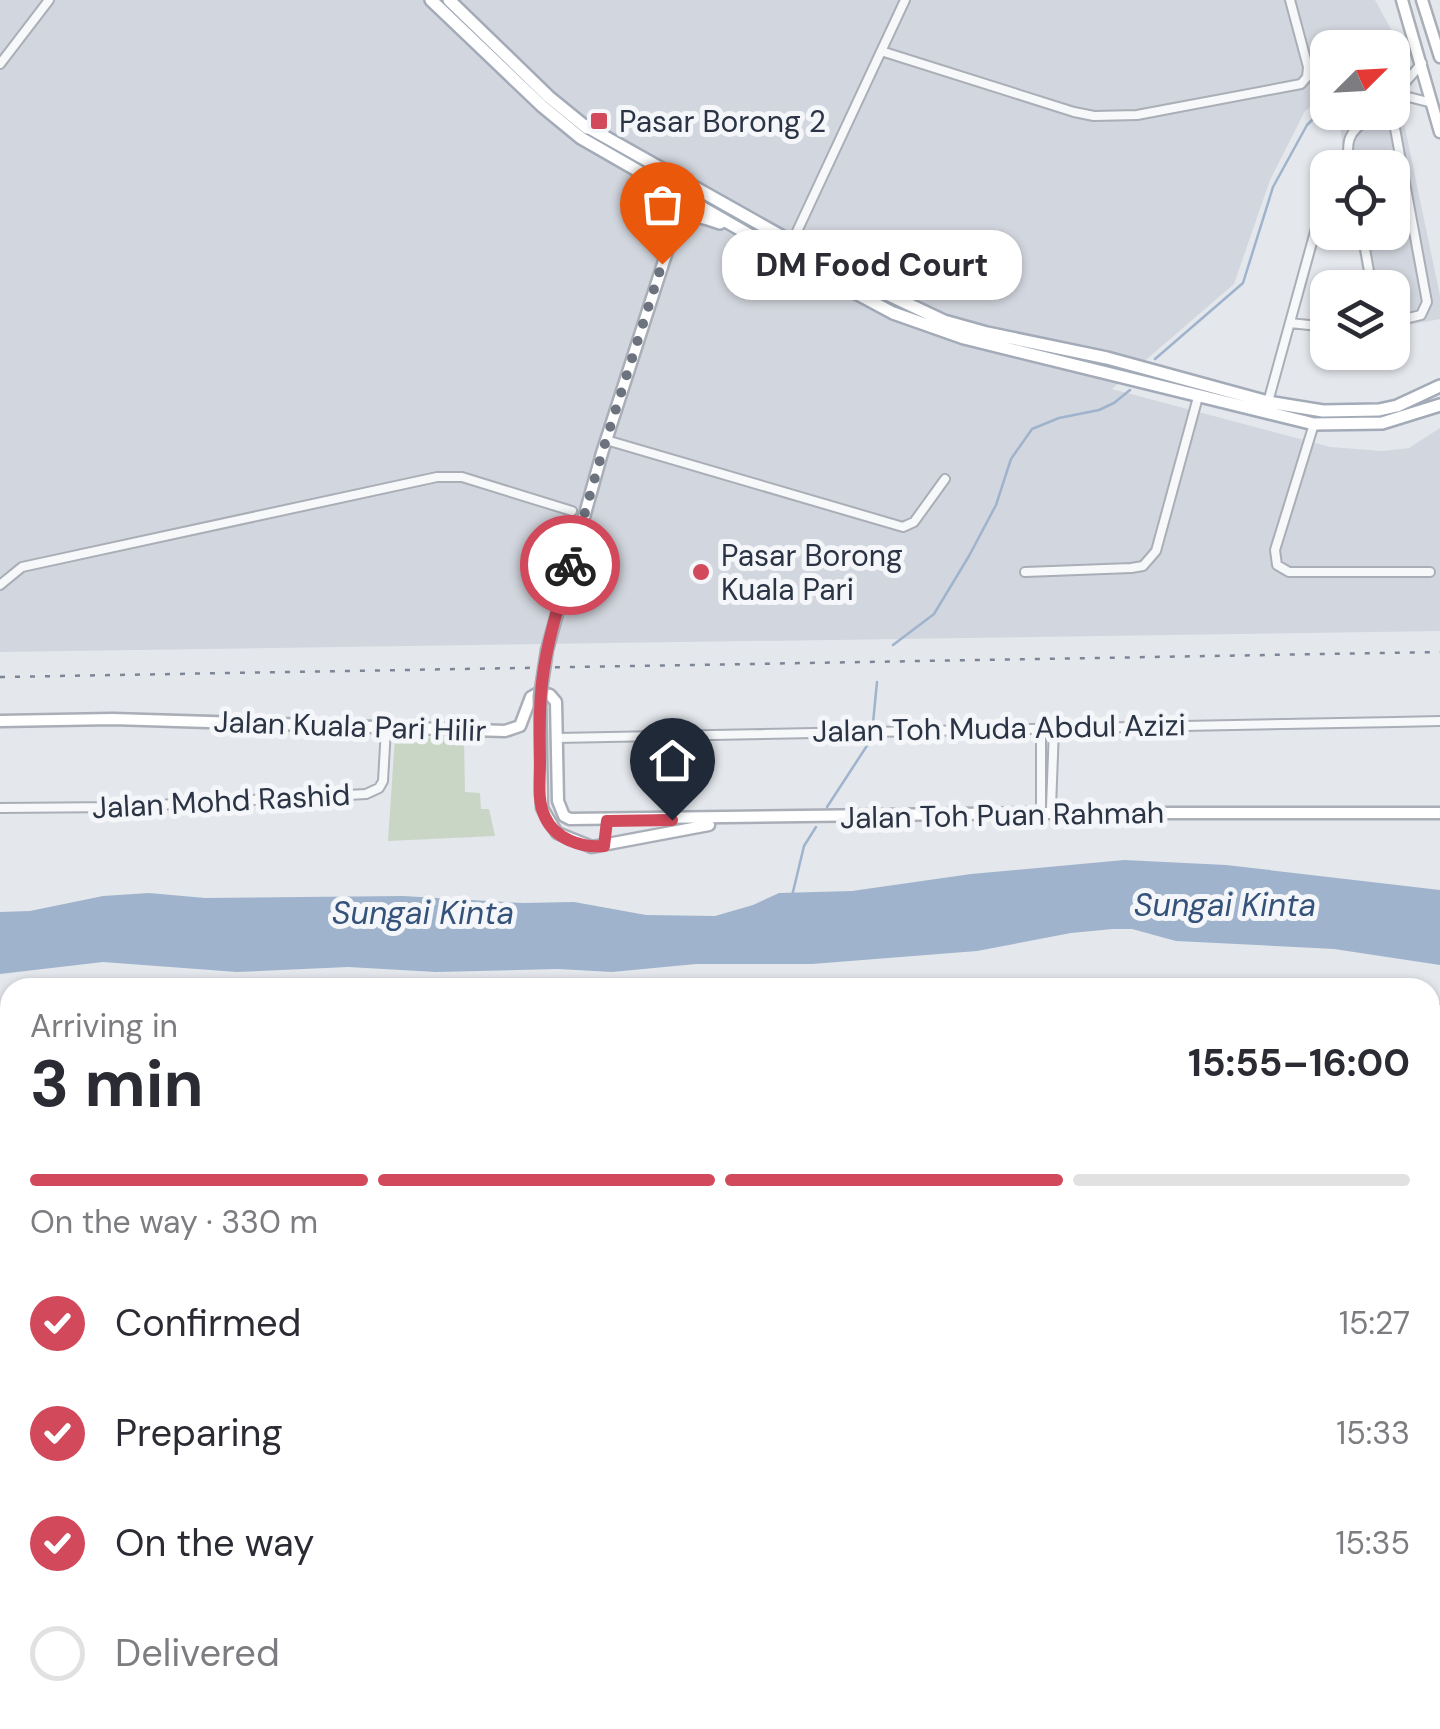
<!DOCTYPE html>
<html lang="en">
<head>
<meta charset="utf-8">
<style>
	:root { --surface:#fff; --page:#f7f7f7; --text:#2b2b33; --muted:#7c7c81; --line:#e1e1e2; --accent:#d1495b }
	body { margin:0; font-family:"DM Sans",sans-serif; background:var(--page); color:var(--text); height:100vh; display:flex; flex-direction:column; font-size:38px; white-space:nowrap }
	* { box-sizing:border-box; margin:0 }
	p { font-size:32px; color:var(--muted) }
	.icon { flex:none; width:55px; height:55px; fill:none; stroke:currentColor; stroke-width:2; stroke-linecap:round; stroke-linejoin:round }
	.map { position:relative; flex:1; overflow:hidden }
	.drawer { position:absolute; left:0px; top:978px; width:1440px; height:752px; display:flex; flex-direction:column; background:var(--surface); border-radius:30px 30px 0 0; box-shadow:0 2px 8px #0004 }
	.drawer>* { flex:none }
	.needle { width:65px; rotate:66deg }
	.buttons { position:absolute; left:1310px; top:30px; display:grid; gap:20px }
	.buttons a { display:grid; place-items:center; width:100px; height:100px; border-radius:20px; background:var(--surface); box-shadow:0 2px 8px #0004; font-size:50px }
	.pin { position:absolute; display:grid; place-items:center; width:85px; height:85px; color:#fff; margin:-102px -42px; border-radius:50% 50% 50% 0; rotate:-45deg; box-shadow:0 0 10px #0007 }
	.pin .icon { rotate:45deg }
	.courier { position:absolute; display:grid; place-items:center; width:100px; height:100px; margin:-50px; border:8px solid #d1495b; border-radius:50%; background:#fff; color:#222; box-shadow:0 2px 12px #0007 }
	.bubble { position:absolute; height:70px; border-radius:30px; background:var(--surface); box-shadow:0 2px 8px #0004; font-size:32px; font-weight:700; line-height:70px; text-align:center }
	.headline em { font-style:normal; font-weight:700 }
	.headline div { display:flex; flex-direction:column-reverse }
	.headline { display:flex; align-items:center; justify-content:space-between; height:170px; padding:0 30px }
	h1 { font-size:65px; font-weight:700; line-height:75px }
	.bar { display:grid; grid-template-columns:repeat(4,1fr); gap:15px 10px; align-content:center; height:120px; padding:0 30px }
	.bar i { height:12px; border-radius:8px; background:var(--line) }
	.bar .current { background:var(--accent) }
	.bar p { grid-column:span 4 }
	ol { padding:0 30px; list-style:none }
	li { display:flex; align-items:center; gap:30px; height:110px }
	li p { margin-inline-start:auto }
	li .icon { padding:10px; border-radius:50%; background:var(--accent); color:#fff; stroke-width:4 }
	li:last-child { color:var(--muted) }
	li i { width:55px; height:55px; border:5px solid var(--line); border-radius:50% }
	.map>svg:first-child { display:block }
	.built { fill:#d2d6de }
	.green { fill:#c9d6c5 }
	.water { fill:#9fb4cc }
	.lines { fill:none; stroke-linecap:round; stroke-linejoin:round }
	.stream { stroke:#9fb4cc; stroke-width:2.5 }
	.street-casing { stroke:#a9aeb7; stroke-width:12 }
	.secondary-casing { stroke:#a9aeb7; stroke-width:15 }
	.primary-casing { stroke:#a3abb8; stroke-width:16 }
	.street { stroke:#f7f8fa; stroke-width:8 }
	.secondary { stroke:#fff; stroke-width:10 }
	.primary { stroke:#fff; stroke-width:11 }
	.rail { stroke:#7d8696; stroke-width:2.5; stroke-dasharray:5 10; stroke-linecap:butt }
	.secondary-bridge-casing { stroke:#a9aeb7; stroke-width:15; stroke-linecap:butt }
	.secondary-bridge { stroke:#fff; stroke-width:10 }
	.done { stroke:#6c737f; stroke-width:10; stroke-dasharray:0 18 }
	.route { stroke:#d1495b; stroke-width:12 }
	.poi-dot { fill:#d1495b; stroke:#f4f6f9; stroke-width:4 }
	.labels { text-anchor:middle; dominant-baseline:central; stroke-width:10; stroke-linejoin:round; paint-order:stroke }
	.poi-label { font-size:30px; fill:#2b3445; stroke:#f4f6f9; text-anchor:start }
	.street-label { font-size:30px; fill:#2b3445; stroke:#f4f6f9 }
	.water-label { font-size:32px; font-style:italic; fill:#34527a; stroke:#f4f6f9 }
</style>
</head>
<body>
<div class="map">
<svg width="1440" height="1729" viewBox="0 0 1440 1729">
	<rect width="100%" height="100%" fill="#e4e7ec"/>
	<!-- built -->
	<path class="built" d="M0,0H1375L1402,49L1393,55L1392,48H1328L1327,96L1305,111L1270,180L1234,284L1112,389L1330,447L1382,451L1409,448L1440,428V631L0,652Z
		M1396,85L1440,296V319L1393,328L1392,288L1365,287L1356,233L1392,232V168L1346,167L1340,126L1359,113L1392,112L1393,88Z
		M798,1720H1026L1029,1729H805Z"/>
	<!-- green -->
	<path class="green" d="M395,737L464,738L465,792L480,793L481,809H489L495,836L388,841Z"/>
	<!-- water -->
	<path class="water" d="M1124,860L1226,865L1440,890V965L1334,949L1176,941L1132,929H1113L1071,933L977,951L812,964H696L612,972L558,969L436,972L348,967L237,972L103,962L0,974V912L30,911L103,896L149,893L205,898L403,896L523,903L574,902L646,915L715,916L753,905L779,893L852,891L971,874Z
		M10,1676V1720H149L150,1729H0V1680Z"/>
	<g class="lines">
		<!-- stream -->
		<path class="stream" d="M1392,62L1399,56
			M1155,359L1243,283L1273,187L1307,125L1328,104
			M893,645L934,614L969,556L996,505L1011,459L1032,429L1059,418L1099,410L1114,403L1130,390
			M873,723L877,682
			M827,807L872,738
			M792,896L804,846L816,827"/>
		<defs>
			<path id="street" d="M881,51L1074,112L1094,116L1137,115L1301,84L1307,77L1308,67L1290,0
				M0,64L49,0
				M1397,94L1432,103
				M1392,98L1422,63
				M1392,112L1427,302L1421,315L1392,322
				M1350,168C1344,134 1351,133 1375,112
				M1362,232L1372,288
				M793,240L905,0
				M1290,323L1328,327
				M1268,402L1319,217
				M1314,424L1275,550L1277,565L1289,572H1430
				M606,440L903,527L914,522L945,479
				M1025,572L1131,568L1143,566L1156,551L1198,397
				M0,585L22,567L437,477H462L572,511
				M1054,729L1051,807L1055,813
				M557,738C852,730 1146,727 1440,721
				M0,808L119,807L366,794L379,788L383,781L386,728
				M1038,813L1041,806V729
				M0,1143H10
				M0,1217H10
				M0,1292L10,1293
				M0,1378L10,1375
				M0,1457L3,1447L10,1444
				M0,1472H10
				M1430,1476L1440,1473
				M0,1550H10
				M0,1616H10
				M1430,1620L1440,1649
				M1430,1713L1440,1711
				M167,1725L170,1720
				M363,1729V1720
				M1379,1729L1405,1720"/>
			<path id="secondary" d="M1402,0L1440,132
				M1422,0L1440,57
				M602,453L681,208L682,197
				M0,721L113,719L505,731L520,726L531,697L540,692L550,695L556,702L558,801L564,816L570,819L1038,813H1440
				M592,847L709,825
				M1430,1010H1440
				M0,1050H10"/>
			<path id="primary" d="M431,0L542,106L581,138L783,254L893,313L964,338L1314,424L1382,423L1440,405
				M449,0L549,97L587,128
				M584,125L870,286L944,321L987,333L1107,358L1268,402L1323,411L1379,410L1397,406L1440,386
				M646,184L664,203L665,231
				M675,225C687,209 704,218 720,223"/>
		</defs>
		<!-- street casing -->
		<use href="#street" class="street-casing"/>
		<!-- secondary casing -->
		<use href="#secondary" class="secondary-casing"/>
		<!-- primary casing -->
		<use href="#primary" class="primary-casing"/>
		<!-- street -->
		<use href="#street" class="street"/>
		<!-- secondary -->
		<use href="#secondary" class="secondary"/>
		<!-- primary -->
		<use href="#primary" class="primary"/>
		<!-- rail -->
		<path class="rail" d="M0,677L1440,652"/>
		<defs>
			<path id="secondary-bridge" d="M592,847L557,833L542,808L540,696L547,650L602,453"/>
		</defs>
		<!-- secondary-bridge casing -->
		<use href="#secondary-bridge" class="secondary-bridge-casing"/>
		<!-- secondary-bridge -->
		<use href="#secondary-bridge" class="secondary-bridge"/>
	</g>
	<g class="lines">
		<!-- done -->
		<path class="done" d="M570,565L602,453L662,264"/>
		<!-- route -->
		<path class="route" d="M570,565C558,608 544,650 541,694C539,717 540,741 540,764C540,781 537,801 545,817C555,839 581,848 604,846L607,821L672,820"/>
	</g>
	<!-- markers -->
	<g class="poi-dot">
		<rect x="589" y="111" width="20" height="20" rx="5"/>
		<circle cx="701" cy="572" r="10"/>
	</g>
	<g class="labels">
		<!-- poi labels -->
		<g class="poi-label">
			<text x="619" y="121">Pasar Borong 2</text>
			<text x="721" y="555">Pasar Borong<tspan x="721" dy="34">Kuala Pari</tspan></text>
		</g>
		<!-- street labels -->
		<g class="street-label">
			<text transform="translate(350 726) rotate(2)">Jalan Kuala Pari Hilir</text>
			<text transform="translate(999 728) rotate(-1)">Jalan Toh Muda Abdul Azizi</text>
			<text transform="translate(221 801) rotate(-3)">Jalan Mohd Rashid</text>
			<text transform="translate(1002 815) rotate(-1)">Jalan Toh Puan Rahmah</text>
		</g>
		<!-- water labels -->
		<g class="water-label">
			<text x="1225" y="905">Sungai Kinta</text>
			<text x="423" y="913">Sungai Kinta</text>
		</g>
	</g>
</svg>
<div class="buttons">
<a><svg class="needle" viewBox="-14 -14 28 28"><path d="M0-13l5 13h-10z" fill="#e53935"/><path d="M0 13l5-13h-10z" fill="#7c7c81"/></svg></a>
<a><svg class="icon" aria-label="locate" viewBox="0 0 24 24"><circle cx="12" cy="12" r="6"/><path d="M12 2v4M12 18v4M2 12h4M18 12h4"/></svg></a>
<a><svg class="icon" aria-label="layers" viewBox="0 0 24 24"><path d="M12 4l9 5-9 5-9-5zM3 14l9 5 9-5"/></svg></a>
</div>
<div class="pin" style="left:662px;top:264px;background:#ea580c"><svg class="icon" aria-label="bag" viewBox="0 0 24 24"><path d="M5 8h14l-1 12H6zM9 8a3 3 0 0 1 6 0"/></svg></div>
<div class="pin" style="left:672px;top:820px;background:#1f2937"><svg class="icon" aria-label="home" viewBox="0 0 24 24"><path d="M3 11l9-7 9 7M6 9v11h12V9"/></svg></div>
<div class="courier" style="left:570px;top:565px"><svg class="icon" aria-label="bike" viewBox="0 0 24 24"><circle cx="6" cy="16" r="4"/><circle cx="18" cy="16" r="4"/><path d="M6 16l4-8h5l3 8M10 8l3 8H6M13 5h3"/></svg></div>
<div class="bubble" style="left:722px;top:230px;width:300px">DM Food Court</div>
<section class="drawer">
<div class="headline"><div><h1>3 min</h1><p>Arriving in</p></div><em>15:55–16:00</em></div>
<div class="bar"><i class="current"></i><i class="current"></i><i class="current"></i><i></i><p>On the way · 330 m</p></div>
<ol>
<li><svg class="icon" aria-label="check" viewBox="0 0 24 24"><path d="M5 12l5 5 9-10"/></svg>Confirmed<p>15:27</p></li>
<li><svg class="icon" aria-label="check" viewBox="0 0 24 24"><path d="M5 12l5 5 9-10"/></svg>Preparing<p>15:33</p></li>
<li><svg class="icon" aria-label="check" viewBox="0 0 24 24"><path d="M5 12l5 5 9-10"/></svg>On the way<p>15:35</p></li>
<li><i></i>Delivered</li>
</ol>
</section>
</div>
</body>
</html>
